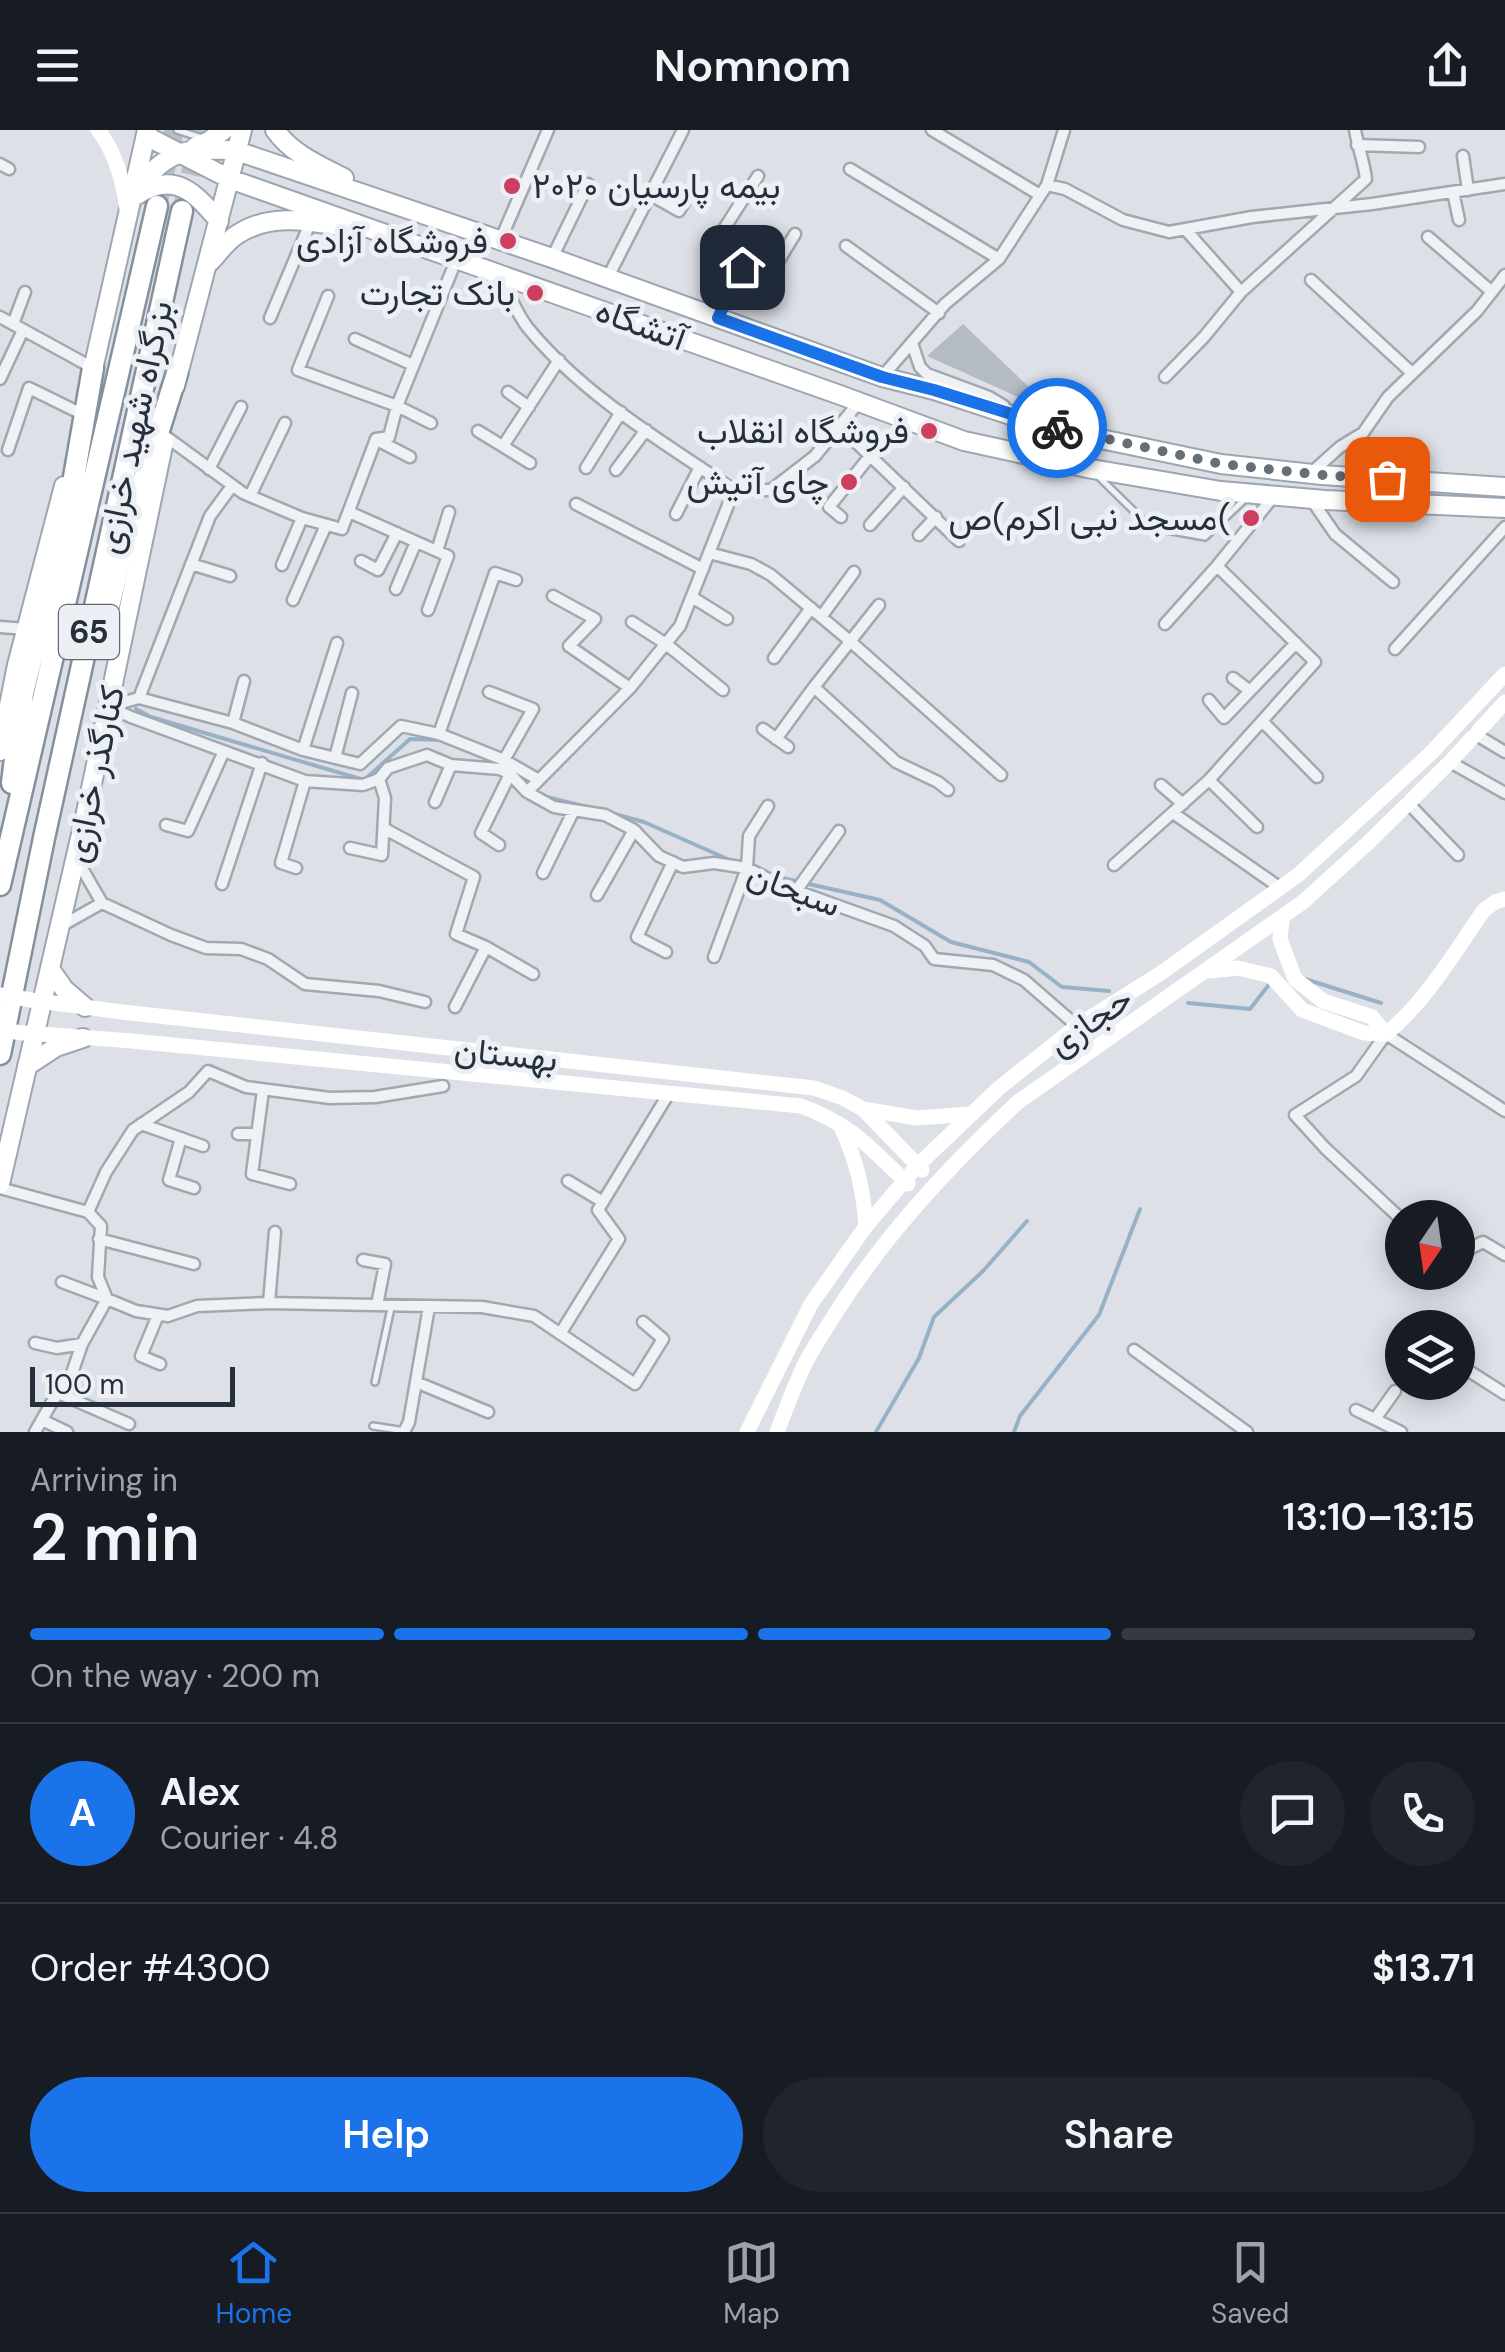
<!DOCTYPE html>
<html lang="en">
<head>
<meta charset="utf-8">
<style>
	:root { --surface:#171b24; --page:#20242c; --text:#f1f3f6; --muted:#9ea1a6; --line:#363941; --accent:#1a73e8 }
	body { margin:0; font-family:"DM Sans",Vazirmatn,sans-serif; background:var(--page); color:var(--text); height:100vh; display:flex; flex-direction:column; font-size:38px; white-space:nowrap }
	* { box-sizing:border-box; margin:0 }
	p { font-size:32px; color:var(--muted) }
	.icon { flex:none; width:55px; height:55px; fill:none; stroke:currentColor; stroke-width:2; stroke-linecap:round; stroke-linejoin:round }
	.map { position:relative; height:1302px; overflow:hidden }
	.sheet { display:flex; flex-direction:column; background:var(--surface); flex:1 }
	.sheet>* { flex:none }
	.needle { width:65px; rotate:193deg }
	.fabs { position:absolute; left:1385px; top:1070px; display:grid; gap:20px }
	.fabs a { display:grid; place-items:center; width:90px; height:90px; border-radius:50%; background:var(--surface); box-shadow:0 5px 25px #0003; font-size:50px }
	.scale { position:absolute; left:30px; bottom:25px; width:205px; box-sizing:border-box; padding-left:10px; border:5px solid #26303d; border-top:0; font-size:28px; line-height:35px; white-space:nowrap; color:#26303d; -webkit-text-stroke:8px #ecf0f4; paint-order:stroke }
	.pin { position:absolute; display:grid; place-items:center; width:85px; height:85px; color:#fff; margin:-42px; border-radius:20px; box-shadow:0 5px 15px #0006 }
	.courier { position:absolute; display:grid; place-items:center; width:100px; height:100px; margin:-50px; border:8px solid #1a73e8; border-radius:50%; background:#fff; color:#222; box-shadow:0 2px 12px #0007 }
	.overview em { font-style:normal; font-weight:600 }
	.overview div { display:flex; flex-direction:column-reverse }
	.overview { display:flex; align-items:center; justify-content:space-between; height:170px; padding:0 30px }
	h1 { font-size:65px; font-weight:600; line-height:75px }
	.bar { display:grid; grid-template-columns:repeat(4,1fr); gap:15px 10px; align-content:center; height:120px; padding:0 30px }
	.bar i { height:12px; border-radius:8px; background:var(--line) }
	.bar .current { background:var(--accent) }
	.bar p { grid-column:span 4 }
	.line { display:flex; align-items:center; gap:25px; padding:0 30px; border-top:2px solid var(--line) }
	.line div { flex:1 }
	.round { display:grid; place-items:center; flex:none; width:105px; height:105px; border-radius:52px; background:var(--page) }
	.action { display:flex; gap:20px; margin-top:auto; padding:20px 30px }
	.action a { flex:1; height:115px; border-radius:60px; background:var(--accent); color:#fff; font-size:40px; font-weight:600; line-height:115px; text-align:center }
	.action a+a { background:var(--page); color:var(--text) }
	header { display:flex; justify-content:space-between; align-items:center; height:130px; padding:0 30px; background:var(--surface); font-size:45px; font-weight:600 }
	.dock { display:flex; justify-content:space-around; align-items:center; height:140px; border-top:2px solid var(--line); background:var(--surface); font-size:28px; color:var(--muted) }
	.dock a { display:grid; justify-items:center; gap:5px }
	.dock .current { color:var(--accent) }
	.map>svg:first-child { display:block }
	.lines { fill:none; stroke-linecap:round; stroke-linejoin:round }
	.stream { stroke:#97b2c7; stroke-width:4 }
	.building { fill:#b4bbc3 }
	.highway-tunnel { stroke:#b8bec5; stroke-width:20; stroke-dasharray:20 10; stroke-linecap:butt }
	.lane-casing { stroke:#a2a8b1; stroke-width:10 }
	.street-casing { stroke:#a2a8b1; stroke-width:15 }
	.primary-casing { stroke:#9ca6b2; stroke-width:22 }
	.highway-casing { stroke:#84909d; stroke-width:25 }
	.lane { stroke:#eff2f5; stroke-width:5 }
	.street { stroke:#eff2f5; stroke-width:10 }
	.secondary { stroke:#fff; stroke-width:15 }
	.primary { stroke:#fff; stroke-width:18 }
	.highway { stroke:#fff; stroke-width:20 }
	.secondary-bridge { stroke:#fff; stroke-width:15 }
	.done { stroke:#666e78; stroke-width:10; stroke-dasharray:0 18 }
	.route { stroke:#1a73e8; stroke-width:12 }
	.poi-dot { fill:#ce3f5f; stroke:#ecf0f4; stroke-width:4 }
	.labels { text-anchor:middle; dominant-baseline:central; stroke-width:10; stroke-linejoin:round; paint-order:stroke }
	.shield { fill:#ecf0f4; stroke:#616a74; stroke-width:2.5 }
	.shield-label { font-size:32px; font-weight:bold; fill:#26303d }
	.poi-label { font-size:35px; fill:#26303d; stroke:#ecf0f4; text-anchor:end }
	.street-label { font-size:35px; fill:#26303d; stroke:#ecf0f4 }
</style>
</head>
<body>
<header><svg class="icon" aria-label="menu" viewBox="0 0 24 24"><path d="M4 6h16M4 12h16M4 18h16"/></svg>Nomnom<svg class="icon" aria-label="share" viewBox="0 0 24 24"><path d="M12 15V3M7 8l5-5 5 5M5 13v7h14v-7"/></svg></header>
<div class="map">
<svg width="1505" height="1302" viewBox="0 0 1505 1302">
	<rect width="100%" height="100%" fill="#dde1e7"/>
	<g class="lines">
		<!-- stream -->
		<path class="stream" d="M136,579L151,587L364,650L410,609L442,610
			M543,666L587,677
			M611,683L644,692L732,731
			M769,745L880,770L951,812L1029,832L1062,857L1109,861
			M1305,849L1381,873
			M1188,873L1250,879L1271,852
			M876,1302L919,1228L934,1187L983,1141L1027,1091
			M1014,1302L1020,1286L1099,1185L1140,1079"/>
	</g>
	<!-- building -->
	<path class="building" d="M963,194L1031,259L1020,268L927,226Z"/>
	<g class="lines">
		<!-- highway-tunnel -->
		<path class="highway-tunnel" d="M158,71L174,0
			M184,74L201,0"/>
		<defs>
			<path id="lane" d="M177,0L202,8
				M1097,345L1150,397L1205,407L1244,370
				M375,1252L391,1178
				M373,1296L405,1301"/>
			<path id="street" d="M932,0L1040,65
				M1357,15L1419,17
				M1463,26L1468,60
				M0,34L9,39
				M850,39L999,129
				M1047,55L1065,59L1123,90L1169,102L1252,87L1372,74L1505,54
				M1453,62L1459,90
				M649,64L679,81L688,66
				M1185,99L1241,162
				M1428,107L1492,162
				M500,111L548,0
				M846,116L939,183
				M552,128L588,54
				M742,137L767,150L795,104
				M499,144C508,161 516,183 528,198C584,266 663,312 734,360
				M607,149L683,0
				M1311,150L1412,243
				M328,166L298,240L397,276L431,293
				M0,187L93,238
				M270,188L311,91
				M718,188L742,137L711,119L758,46
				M13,194L25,162
				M355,209L413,235
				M912,213L920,237L927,244L989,267L1004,276
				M882,247L945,174L999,129L1047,55L1064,0
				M1165,247L1204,207L1241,162L1366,49C1364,32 1358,17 1355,0
				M0,249L23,200
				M508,262L529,277
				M839,296L959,411
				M478,301L530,333
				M165,306L243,363L302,388L342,399L376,309L389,307L397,276L457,128
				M377,310L410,327
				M503,316L559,230
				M8,320L29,258L82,284
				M586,338L621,282
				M209,339L241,277
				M616,340L646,300
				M1311,343L1340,317L1363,303L1388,267L1477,181L1505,145
				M250,366L285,293
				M1311,369L1335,404L1393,452
				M576,374L703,439
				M349,382L448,426L428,480
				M676,384L700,337
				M841,387L829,377L870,326
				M870,395L904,357
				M919,405L936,387
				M437,421L449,382
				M709,423L751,434L771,445L850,511L1001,645
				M361,431L378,440L397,403
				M191,434L230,446
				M282,435L302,388
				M396,459L416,412
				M553,466L595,489L569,516L630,558
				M692,467L727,489
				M293,470L326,395
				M879,475L814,557L896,632L938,652L948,660
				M821,487L854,442
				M632,492L666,514L723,560
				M1165,494L1217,436
				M0,497L26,499
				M1395,519L1505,397
				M774,528L811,478
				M1233,548L1250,561
				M489,562L533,579L504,630
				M139,568L210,386L232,356
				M1209,570L1224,588L1296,513
				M110,576L139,568L233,593L303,620L360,634L401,596L439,604L504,630L539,650
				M109,577L131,587L305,651L363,655L379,649L388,638L427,625L451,635L500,639L510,644L527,662L554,677L605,685L634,700L659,726L683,737L714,733L747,738L780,755L894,796L925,816L934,829L993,835L1024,850L1077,896
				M1263,592L1317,647
				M233,593L244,551
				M763,599L788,617
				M439,604L495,443L516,450
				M1475,604L1505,622
				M776,609L814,557
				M303,620L337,513
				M335,628L352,563
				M1450,632L1505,663
				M1209,650L1257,697
				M1161,655L1183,674
				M527,662L630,558L680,496L734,360H771L815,326L859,272
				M435,672L451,635
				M1408,673L1458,725
				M1173,683L1279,757
				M166,695L188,701L224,621
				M385,699L474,747L456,804L486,817L455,877
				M499,715L481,703L510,644
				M350,718L382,725L385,668L379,649
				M76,728L102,773L171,805L206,818L241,819L268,829L305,854L379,861L425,872
				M1114,735L1209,650L1315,532L1217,436L1274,366
				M296,738L281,733L305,651
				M543,743L574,680
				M222,754L262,633
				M796,761L839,701
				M597,765L634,700
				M61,796L102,773
				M486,817L533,844
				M666,822L637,807L673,732
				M714,827L747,738L749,706L768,676
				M263,960L252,1044L290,1054
				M141,994L203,1016
				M238,1004H257
				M181,1008L169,1050L194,1058
				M568,1051L603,1072
				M0,1058L88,1082L101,1096L98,1147L107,1169L136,1181L168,1186L197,1176L269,1173L482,1177L534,1186L635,1254L663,1209L643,1192
				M88,1082L106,1042L133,1000L189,962L208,941L246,957L330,968L375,967L443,956
				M1402,1090L1325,1018L1295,985L1356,946L1386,904L1505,981
				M99,1109L194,1134
				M1458,1122H1463L1483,1112L1505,1125
				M363,1130L385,1134L377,1175
				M269,1173L275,1102
				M158,1185L141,1226L160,1234
				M560,1204L619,1109L598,1080L669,963
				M35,1213L57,1218L82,1214
				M1134,1220L1247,1302
				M1458,1234L1505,1264
				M416,1252L488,1282
				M58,1263L129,1294
				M1356,1280L1401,1302
				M1375,1289L1395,1261
				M42,1290L67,1302
				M35,1302L52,1272L71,1246L82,1214L107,1169L62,1152
				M404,1302L409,1292L429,1177"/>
			<path id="primary" d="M275,0C292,24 319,35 344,48
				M146,6L230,49L840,265L964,311L1092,339L1221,361L1325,370L1505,378
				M195,17L209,11L224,0
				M137,65C175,40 195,63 219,91
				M130,69C164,22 180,16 237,21L552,128L882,247L934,260L1029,291L1101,309L1221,334L1322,345L1505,357
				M210,132C219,123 227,110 238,104C269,84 304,90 339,96
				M91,248L147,0
				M175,256L242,0
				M0,621L17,535L64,356
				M50,839L64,859L85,877
				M27,936L56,917L83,908
				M0,1054L85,687L164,311"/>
			<path id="highway" d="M100,514L127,402L177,243
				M12,653L23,563L66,393L93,238
				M0,755L157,76
				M0,924L44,708L182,81"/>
		</defs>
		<!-- lane casing -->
		<use href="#lane" class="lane-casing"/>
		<!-- street casing -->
		<use href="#street" class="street-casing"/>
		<!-- primary casing -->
		<use href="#primary" class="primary-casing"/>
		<!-- highway casing -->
		<use href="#highway" class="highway-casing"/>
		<!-- lane -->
		<use href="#lane" class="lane"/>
		<!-- street -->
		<use href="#street" class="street"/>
		<!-- secondary -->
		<path class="secondary" d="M98,0C116,23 123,51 127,79
			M1282,789L1280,809L1295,849L1323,871L1372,887L1386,904
			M1210,841L1238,838L1271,846L1302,880L1364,903L1386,904
			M31,870L122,882L814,958L843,968L863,979L922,1040
			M27,903L132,911L801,976C853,995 870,1018 908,1054
			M1386,904C1427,870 1454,823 1484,780L1495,772L1505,769
			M863,979L917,988L970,984
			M841,997C857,1032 863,1058 866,1096
			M747,1302L811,1174L866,1096L917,1036L999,958L1077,896L1161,843L1298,745L1430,624L1505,544
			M777,1302C785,1281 793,1259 803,1238C810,1222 821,1207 830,1192C881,1109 947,1038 1018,972L1303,772L1370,711L1450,632L1505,572"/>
		<!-- primary -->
		<use href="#primary" class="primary"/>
		<!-- highway -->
		<use href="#highway" class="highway"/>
		<!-- secondary-bridge -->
		<path class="secondary-bridge" d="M0,865L31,870
			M0,900L23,903"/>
	</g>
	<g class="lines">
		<!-- done -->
		<path class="done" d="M1057,298L1221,334L1322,345L1387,349"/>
		<!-- route -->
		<path class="route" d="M742,137L718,188L882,247L934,260L1057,298"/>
	</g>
	<!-- markers -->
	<g class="poi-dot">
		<circle cx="512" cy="56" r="10"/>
		<circle cx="508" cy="111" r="10"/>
		<circle cx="535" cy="163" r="10"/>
		<circle cx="929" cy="301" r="10"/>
		<circle cx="849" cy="352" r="10"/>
		<circle cx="1251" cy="388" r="10"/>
	</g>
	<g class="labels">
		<!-- shield labels -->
		<rect class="shield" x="59" y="475" width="60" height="54" rx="8"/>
		<g class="shield-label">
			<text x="89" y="502">65</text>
		</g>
		<!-- poi labels -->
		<g class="poi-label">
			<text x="532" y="56" text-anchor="start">بیمه پارسیان ۲۰۲۰</text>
			<text x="488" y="111">فروشگاه آزادی</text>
			<text x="515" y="163">بانک تجارت</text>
			<text x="909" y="301">فروشگاه انقلاب</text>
			<text x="829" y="352">چای آتیش</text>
			<text x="1231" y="388">مسجد نبی اکرم)ص(</text>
		</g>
		<!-- street labels -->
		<g class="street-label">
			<text transform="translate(641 194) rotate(20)">آتشگاه</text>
			<text transform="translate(134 297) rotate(-78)">بزرگراه شهید خرازی</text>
			<text transform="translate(94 644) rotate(-78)">کنارگذر خرازی</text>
			<text transform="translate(794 759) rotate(21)">سبحان</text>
			<text transform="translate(1090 891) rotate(-35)">حجازی</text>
			<text transform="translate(506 924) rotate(6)">بهستان</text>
		</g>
	</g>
</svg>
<div class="fabs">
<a><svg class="needle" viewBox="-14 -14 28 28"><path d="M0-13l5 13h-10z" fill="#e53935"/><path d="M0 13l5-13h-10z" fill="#9ea1a6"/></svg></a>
<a><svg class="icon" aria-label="layers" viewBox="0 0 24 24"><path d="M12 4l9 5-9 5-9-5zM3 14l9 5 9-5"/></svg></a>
</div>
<div class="scale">100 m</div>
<div class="pin" style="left:1387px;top:349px;background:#ea580c"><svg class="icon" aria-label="bag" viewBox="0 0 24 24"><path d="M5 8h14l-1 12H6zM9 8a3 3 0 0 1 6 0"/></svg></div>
<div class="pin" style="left:742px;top:137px;background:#1f2937"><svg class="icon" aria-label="home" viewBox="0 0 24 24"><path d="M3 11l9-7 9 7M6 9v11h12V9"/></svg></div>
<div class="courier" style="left:1057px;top:298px"><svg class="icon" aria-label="bike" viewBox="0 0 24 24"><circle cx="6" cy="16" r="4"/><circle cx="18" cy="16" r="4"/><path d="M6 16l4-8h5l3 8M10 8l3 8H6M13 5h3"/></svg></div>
</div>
<section class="sheet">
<div class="overview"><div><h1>2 min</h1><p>Arriving in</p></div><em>13:10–13:15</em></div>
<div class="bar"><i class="current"></i><i class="current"></i><i class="current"></i><i></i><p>On the way · 200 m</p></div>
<div class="line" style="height:180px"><b class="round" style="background:var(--accent);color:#fff">A</b><div><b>Alex</b><p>Courier · 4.8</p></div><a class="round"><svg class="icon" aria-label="chat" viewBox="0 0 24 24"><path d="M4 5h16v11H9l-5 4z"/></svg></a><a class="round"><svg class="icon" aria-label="phone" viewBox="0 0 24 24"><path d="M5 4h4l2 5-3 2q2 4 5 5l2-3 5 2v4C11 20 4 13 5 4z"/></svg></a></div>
<div class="line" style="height:130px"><div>Order #4300</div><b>$13.71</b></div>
<div class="action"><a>Help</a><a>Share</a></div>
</section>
<nav class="dock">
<a class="current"><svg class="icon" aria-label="home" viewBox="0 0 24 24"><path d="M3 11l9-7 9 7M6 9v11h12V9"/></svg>Home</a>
<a><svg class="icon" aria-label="map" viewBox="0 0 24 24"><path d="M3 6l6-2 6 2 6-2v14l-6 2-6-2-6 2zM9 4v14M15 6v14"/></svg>Map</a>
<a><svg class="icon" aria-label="saved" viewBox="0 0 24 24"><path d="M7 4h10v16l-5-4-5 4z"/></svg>Saved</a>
</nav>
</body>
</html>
